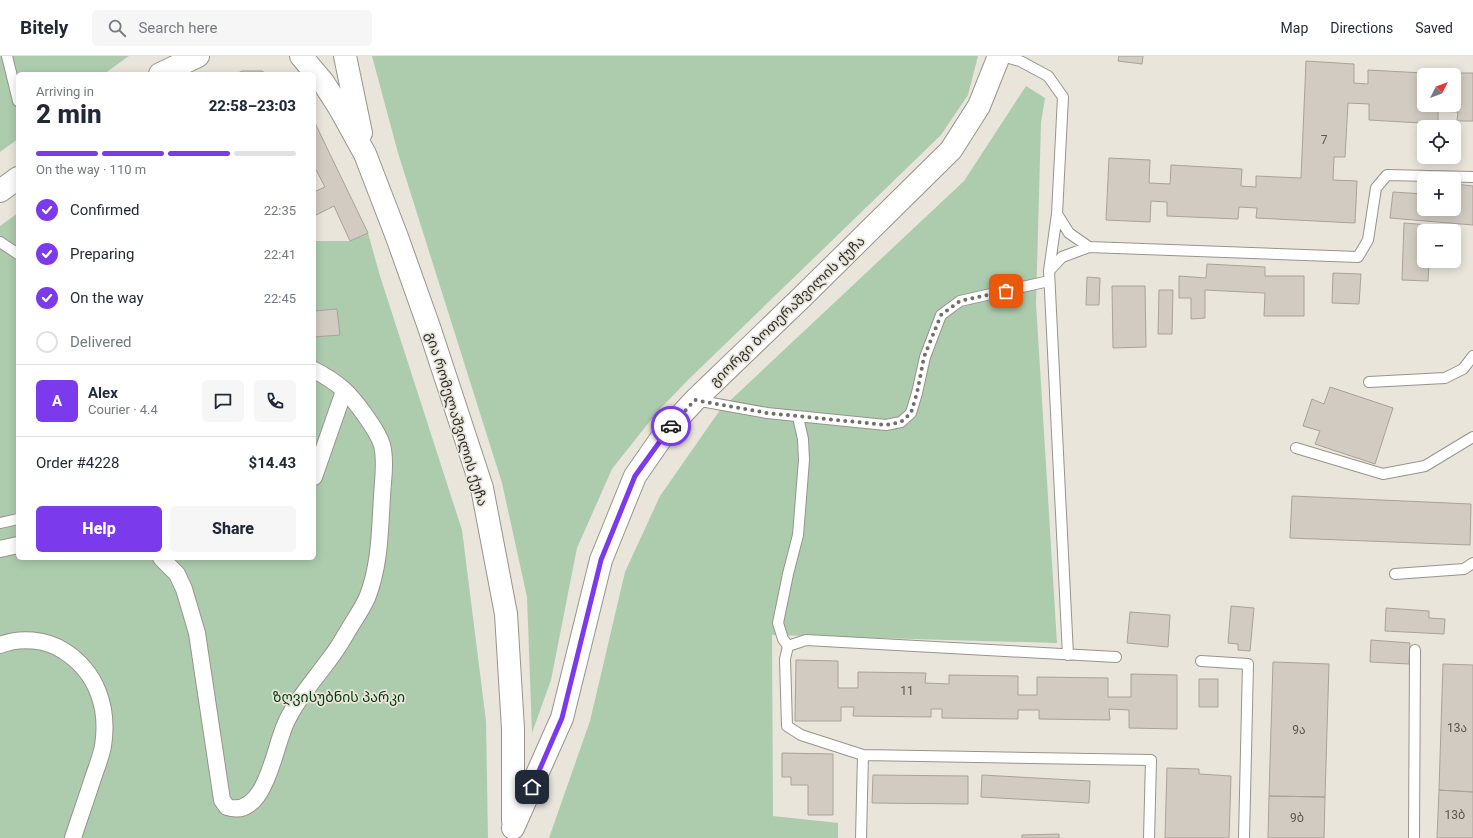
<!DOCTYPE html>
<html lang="en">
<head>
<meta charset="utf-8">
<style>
	:root { --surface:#fff; --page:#f6f6f7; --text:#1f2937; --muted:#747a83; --line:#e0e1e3; --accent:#7c3aed }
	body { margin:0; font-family:Roboto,"Noto Sans Georgian",sans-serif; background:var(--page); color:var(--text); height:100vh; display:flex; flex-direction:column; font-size:15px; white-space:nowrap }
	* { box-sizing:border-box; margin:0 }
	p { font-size:13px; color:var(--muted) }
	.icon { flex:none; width:22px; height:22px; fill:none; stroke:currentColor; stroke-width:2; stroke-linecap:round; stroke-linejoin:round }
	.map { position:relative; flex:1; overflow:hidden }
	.sheet { position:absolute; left:16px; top:16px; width:300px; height:488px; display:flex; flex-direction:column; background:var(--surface); border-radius:6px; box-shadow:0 2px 10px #0003 }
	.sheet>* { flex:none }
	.needle { width:26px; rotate:48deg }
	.fabs { position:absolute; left:1417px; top:12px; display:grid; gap:8px }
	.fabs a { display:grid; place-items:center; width:44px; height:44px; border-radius:6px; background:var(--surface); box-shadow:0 2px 10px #0003; font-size:20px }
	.pin { position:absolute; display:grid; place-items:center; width:34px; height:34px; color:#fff; margin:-17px; border-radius:8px; box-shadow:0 2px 6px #0006 }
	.courier { position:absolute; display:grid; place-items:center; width:40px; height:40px; margin:-20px; border:3px solid #7c3aed; border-radius:50%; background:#fff; color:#222; box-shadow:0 1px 5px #0007 }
	.summary em { font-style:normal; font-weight:800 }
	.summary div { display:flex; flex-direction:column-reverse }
	.summary { display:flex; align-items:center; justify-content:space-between; height:68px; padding:0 20px }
	h1 { font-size:26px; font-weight:800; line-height:30px }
	.bar { display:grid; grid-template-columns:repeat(4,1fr); gap:6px 4px; align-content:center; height:48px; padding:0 20px }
	.bar i { height:5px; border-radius:3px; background:var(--line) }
	.bar .current { background:var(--accent) }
	.bar p { grid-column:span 4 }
	.line { display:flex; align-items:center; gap:10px; padding:0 20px; border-top:1px solid var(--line) }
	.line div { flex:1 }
	.round { display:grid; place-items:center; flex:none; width:42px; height:42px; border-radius:6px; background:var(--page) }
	ol { padding:0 20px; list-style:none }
	li { display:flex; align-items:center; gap:12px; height:44px }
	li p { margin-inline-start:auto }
	li .icon { padding:4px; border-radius:50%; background:var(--accent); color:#fff; stroke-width:4 }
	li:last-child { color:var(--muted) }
	li i { width:22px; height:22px; border:2px solid var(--line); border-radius:50% }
	.cta { display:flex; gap:8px; margin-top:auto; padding:8px 20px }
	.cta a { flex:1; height:46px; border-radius:6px; background:var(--accent); color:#fff; font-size:16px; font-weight:800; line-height:46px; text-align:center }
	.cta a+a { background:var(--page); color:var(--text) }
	header { display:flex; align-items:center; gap:24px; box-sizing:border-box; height:56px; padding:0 20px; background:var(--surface); border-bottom:1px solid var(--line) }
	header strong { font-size:19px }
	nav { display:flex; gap:22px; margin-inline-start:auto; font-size:14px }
	.search { width:280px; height:36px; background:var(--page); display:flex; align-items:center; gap:10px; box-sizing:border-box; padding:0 14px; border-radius:6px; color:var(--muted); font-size:15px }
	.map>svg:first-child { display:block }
	.green { fill:#adccae }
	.building { fill:#d2cbc2; stroke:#a9a29a }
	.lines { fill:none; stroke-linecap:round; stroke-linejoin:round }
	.service-casing { stroke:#98948b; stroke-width:12 }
	.pedestrian-casing { stroke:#98948b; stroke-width:18 }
	.tertiary-casing { stroke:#98948b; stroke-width:24 }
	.service { stroke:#fff; stroke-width:10 }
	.pedestrian { stroke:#fff; stroke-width:16 }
	.tertiary { stroke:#fff; stroke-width:22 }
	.done { stroke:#716f69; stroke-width:4; stroke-dasharray:0 7.2 }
	.route { stroke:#7c3aed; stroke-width:5 }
	.labels { text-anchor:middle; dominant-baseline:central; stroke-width:3.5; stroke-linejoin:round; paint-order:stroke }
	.number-label { font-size:12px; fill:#585651 }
	.street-label { font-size:14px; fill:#302f2b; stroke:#e9e5db }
	.park-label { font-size:14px; fill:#003809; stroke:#e9e5db }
</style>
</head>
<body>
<header>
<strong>Bitely</strong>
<div class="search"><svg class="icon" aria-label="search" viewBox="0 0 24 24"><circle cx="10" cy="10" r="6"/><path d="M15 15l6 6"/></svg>Search here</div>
<nav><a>Map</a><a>Directions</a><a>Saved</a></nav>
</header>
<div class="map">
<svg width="1473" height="782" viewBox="0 0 1473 782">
	<rect width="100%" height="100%" fill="#e9e5db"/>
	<!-- green -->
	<path class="green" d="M0,0H129L104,18H18V83L0,96Z
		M372,0H978L968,39L941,79L688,324L658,355L612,413L577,492L551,624L532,677L527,541L502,427L398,97Z
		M1026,30L1045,42L1041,67L1036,247L1057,587L772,579L773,760L838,767V782H549L590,665L625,516L660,440L720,354L964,125Z
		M18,157V502H314V185H350L368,177L380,220L462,474L486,665L488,782H0V170Z"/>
	<!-- building -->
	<path class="building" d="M1119,0H1143L1142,8L1118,5Z
		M1306,5L1354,8V27L1368,28V14L1442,18V19H1424V49H1454V37H1458L1459,17H1473V65H1457L1458,56L1438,55V68L1369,64V48L1348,47L1345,101H1334L1333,124L1357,125L1355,167L1256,162L1257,152L1239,151L1238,163L1167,160V146L1151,145L1150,166L1106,164L1109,102L1150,104L1149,127L1170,128L1171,109L1242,113L1241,130L1256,131V120L1301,122Z
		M242,15H262L267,18H236Z
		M314,65L368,177L350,185L334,150L316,159L314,155V136L325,131L314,110Z
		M1454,128L1473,130V169L1390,162L1393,136L1424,138V153H1454Z
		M1404,167L1430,169V175H1424V205H1429L1428,225L1402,224Z
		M1207,208L1265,211V220H1304V260H1264L1265,237L1205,234V262L1191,263V242H1179V220L1206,222Z
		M1333,217L1361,218L1359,248L1332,247Z
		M1087,221L1100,222L1099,249H1086Z
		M1112,230H1145L1146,291L1113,292Z
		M1159,234H1173L1172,278H1158Z
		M337,253L340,279L314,281V255Z
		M1330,331L1393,352L1375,408L1315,388L1320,375L1303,370L1312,343L1324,348Z
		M1292,440L1471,448L1470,489L1290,482Z
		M1231,550L1254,552L1250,595L1238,594V588L1228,587Z
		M1386,552L1429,555V562L1445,563L1444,578L1385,575Z
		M1130,556L1170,559L1168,591L1127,587Z
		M1371,584L1410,587L1409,608L1370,606Z
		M796,604L838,605V632H858V616L926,617L925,627L949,628V619L1018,620V639H1037V621L1108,622V641H1131V618L1177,619V673L1129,672V654L1109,653L1110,664L1039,663V654H1018V663L942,662V653H931V661L853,660L854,651H841V665H795Z
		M1273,606L1329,608L1325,741L1269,740Z
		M1443,608L1473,609V736L1439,734Z
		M1199,623H1218V651H1199Z
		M782,697L833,698V759H808V729H791V721H782Z
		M1167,712L1199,713V718L1231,720L1229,782H1165Z
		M873,719L968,720V748L872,747Z
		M982,719L1090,725L1089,747L981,741Z
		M1439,734L1473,736V782H1437Z
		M1269,740L1325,741L1324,782H1268Z
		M1059,778V782H1022V779Z"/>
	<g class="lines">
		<defs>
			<path id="service" d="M7,0L18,45
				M1002,0L1020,5L1048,20L1063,41L1057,158L1069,177L1089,191L1358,201L1368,184L1376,132L1387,119L1473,121
				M1057,158L1049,215L1068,599
				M0,186L18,198
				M1049,215L1062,201L1089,191
				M1369,326L1445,322L1463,313L1473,300
				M695,344L767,357L886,369L901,366L911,357L917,337L925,301L941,259L960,245L1049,225
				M1296,392L1383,418L1425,410L1473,381
				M0,467L18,463
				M1395,518L1464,513L1473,507
				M788,590L783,583L778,567L788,518L798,479L804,404L803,383L798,361
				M1201,605L1248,608L1244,782
				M863,699L801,679L787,670L785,603L788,590L806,584L1116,601
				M861,782L863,699L1151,704L1149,782
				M1414,782L1415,594"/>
			<path id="pedestrian" d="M314,421L344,335
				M0,493L18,489
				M161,502L177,518L184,533L197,577L222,744L227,751C263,763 273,700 282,677C284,670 288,662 292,655C303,636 318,619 331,601C339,591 345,579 352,568C357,560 363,551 367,542C380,510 380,473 382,440C383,423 386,405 382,389C378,375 355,344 344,334C335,326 324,319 314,314
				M0,589C20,581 46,583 64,595C97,616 109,652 103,690C101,701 96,713 92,725C86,744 79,763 73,782"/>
			<path id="tertiary" d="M301,0L323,26L339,51L365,98L397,181L429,271L482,432L506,558L513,673V765
				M345,0L361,77
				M160,18L198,0
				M0,135L18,122
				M513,772L562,662L601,504L635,420L667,374L695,344L803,240L951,94L979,50L999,0"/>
		</defs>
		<!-- service casing -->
		<use href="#service" class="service-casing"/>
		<!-- pedestrian casing -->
		<use href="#pedestrian" class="pedestrian-casing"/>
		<!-- tertiary casing -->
		<use href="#tertiary" class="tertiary-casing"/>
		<!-- service -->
		<use href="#service" class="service"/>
		<!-- pedestrian -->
		<use href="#pedestrian" class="pedestrian"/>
		<!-- tertiary -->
		<use href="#tertiary" class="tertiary"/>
	</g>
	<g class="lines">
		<!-- done -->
		<path class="done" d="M671,370L695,344L767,357L886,369L901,366L911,357L917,337L924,301L941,259L960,245L1006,235"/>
		<!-- route -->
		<path class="route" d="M532,731L562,662L601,504L635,420L671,370"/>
	</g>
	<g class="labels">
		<!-- number labels -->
		<g class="number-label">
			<text x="1324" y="84">7</text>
			<text x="907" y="635">11</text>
			<text x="1457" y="672">13ა</text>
			<text x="1299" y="674">9ა</text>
			<text x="1455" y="759">13ბ</text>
			<text x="1297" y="762">9ბ</text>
		</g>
		<!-- street labels -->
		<g class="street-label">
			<text transform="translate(787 255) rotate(-44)">გიორგი ბოთერაშვილის ქუჩა</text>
			<text transform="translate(457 363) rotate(73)">გია რომელაშვილის ქუჩა</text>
		</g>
		<!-- park labels -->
		<g class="park-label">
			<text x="339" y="641">ზღვისუბნის პარკი</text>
		</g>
	</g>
</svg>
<div class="fabs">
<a><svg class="needle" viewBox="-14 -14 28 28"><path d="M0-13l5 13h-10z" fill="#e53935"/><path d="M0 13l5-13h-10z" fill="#747a83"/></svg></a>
<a><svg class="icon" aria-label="locate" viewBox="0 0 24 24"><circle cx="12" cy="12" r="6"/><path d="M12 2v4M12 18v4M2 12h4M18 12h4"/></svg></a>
<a>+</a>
<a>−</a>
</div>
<div class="pin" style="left:1006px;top:235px;background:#ea580c"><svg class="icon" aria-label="bag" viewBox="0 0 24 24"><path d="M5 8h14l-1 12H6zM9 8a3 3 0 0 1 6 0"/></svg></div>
<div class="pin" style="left:532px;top:731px;background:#1f2937"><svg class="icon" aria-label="home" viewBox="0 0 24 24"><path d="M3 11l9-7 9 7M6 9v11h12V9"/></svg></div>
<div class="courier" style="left:671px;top:370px"><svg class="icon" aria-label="car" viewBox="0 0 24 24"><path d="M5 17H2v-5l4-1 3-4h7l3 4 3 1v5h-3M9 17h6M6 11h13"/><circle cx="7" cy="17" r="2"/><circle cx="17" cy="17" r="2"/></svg></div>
<section class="sheet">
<div class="summary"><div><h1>2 min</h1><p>Arriving in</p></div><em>22:58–23:03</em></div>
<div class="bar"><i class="current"></i><i class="current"></i><i class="current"></i><i></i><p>On the way · 110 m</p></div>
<ol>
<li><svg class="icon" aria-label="check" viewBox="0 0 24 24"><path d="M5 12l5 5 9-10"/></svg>Confirmed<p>22:35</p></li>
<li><svg class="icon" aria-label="check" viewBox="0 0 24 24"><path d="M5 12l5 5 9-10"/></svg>Preparing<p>22:41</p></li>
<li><svg class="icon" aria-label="check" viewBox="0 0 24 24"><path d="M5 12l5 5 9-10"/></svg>On the way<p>22:45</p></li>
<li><i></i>Delivered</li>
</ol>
<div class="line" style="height:72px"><b class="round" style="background:var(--accent);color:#fff">A</b><div><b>Alex</b><p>Courier · 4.4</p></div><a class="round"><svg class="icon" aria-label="chat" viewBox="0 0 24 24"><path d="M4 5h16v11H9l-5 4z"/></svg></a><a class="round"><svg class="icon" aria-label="phone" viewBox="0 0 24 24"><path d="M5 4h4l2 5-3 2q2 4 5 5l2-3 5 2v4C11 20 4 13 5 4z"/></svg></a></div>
<div class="line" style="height:52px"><div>Order #4228</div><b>$14.43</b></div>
<div class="cta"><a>Help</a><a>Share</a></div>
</section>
</div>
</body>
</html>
